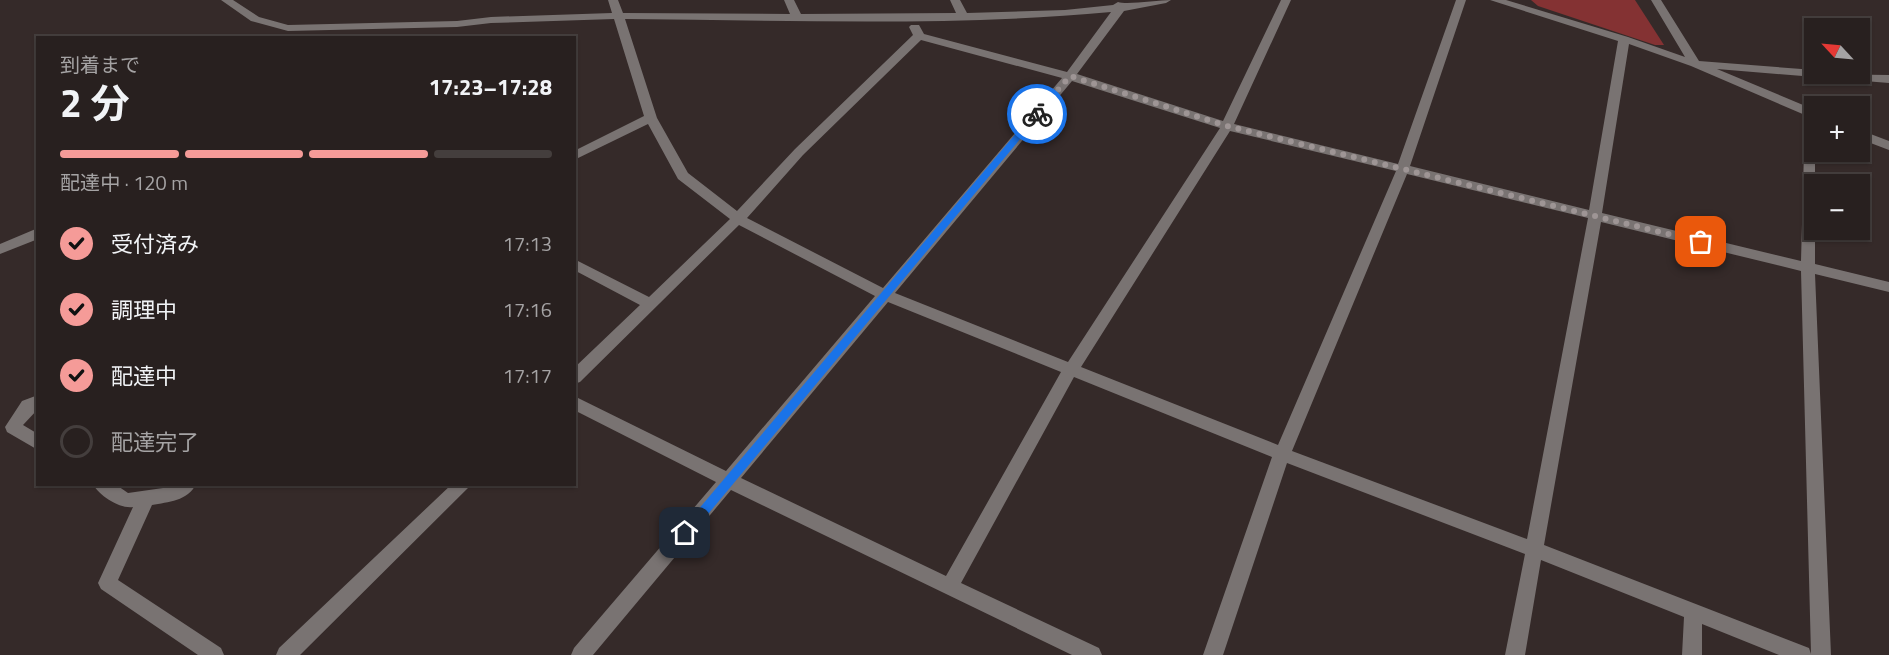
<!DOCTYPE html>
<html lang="ja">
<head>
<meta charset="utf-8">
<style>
	:root { --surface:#28201f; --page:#342d2c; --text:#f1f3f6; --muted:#a5a3a4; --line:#443e3d; --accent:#f59b98 }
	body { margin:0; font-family:"Titillium Web","Noto Sans JP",sans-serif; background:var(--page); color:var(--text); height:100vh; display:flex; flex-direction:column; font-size:22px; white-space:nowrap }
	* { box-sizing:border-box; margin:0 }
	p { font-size:20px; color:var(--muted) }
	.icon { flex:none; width:33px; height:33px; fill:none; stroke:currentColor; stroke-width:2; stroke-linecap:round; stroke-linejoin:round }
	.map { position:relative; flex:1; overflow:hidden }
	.panel { position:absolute; left:36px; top:36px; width:540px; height:450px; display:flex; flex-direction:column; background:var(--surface); border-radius:0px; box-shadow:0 2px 4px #0004,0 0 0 2px var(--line) }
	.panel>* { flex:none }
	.needle { width:39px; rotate:296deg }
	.tools { position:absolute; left:1804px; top:18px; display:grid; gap:12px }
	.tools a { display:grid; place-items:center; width:66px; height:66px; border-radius:0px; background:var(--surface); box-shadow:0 2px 4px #0004,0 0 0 2px var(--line); font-size:30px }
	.pin { position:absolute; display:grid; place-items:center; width:51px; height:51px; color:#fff; margin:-26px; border-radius:12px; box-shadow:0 3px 9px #0006 }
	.courier { position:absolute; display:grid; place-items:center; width:60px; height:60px; margin:-30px; border:4px solid #1a73e8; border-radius:50%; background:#fff; color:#222; box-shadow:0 2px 8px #0007 }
	.head em { font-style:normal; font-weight:700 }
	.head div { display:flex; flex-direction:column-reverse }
	.head { display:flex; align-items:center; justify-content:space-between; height:102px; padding:0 24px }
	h1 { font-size:39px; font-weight:700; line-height:45px }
	.bar { display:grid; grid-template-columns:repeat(4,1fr); gap:9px 6px; align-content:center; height:72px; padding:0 24px }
	.bar i { height:8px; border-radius:4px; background:var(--line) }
	.bar .current { background:var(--accent) }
	.bar p { grid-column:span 4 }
	ol { padding:0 24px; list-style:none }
	li { display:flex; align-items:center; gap:18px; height:66px }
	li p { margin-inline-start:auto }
	li .icon { padding:6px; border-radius:50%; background:var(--accent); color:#111; stroke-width:4 }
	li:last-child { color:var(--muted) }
	li i { width:33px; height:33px; border:3px solid var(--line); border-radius:50% }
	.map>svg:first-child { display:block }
	.green { fill:#843233 }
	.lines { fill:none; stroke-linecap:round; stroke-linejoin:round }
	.minor { fill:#797372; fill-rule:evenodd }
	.route { fill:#1a73e8 }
	.done { stroke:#9e9595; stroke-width:6; stroke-dasharray:0 10.8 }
</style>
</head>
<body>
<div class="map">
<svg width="1889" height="655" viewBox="0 0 1889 655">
	<rect width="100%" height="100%" fill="#352a29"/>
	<!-- green -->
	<path class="green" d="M1531,0H1635L1664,45H1655L1538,6Z"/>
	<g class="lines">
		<!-- minor -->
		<path class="minor" d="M221,0H233L259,17L288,25L457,21L491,17L612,13L608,0H618L623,13L790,14L784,0H794L801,14L956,13L950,0H960L967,13L1065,10L1113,5L1118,2C1127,5 1158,0 1171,0L1166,3L1124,11L1077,74L1223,121L1281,0H1291L1234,124L1398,164L1456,0H1466L1410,166L1589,210L1618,41L1490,0H1506L1628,37L1685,57L1651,0H1661L1699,61L1815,70V74L1889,75V83L1717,69L1815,110V264L1889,282V292L1815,274L1831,655H1779L1702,624V655H1682L1684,617L1541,560L1525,655H1505L1525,554L1287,463L1223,655H1203L1272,457L1074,377L961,583L1099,648L1102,655H1072L731,490L593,655H571L574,648L716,482L574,410V396L726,471L875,296L739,225L580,382L574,384V368L640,305L574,270V259L649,297L730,219L678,179L648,124L574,160V151L644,116L614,19L491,23L457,27L288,31L251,21ZM1111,12L1067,72L924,34L919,25H911L909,27L913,35L795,149L737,211L688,173L657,118L625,19C787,20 950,27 1111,12ZM921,40L1062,78L883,288L747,218L803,155ZM1629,44L1691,66L1805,115L1801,261L1602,213ZM1072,81L1220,128L1068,362L895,293ZM1230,131L1396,171L1278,445L1081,367ZM1407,174L1588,218L1527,539L1292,451ZM1601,222L1801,271L1811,654L1809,648L1544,545ZM888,302L1061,372L946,576L741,478Z
			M1860,130L1889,141V150L1860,139Z
			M38,228V239L0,254V244Z
			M38,395V409L23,425L38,434V450L7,432L5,427L22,401Z
			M93,484H115L128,493L170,487L174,484H196C188,501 168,502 152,505L118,580L221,648L224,655H198L101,589L98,583L133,507C120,509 99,496 93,484Z
			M452,484H472L300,655H276L279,648Z"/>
	</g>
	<!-- route -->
	<path class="route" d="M1034,112L1041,114L689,537H681V530Z"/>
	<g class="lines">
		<!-- done -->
		<path class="done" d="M1037,114L1070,76L1227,126L1701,242"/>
	</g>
</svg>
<div class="tools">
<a><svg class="needle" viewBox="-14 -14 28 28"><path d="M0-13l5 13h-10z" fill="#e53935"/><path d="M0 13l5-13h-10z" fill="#a5a3a4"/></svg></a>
<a>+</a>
<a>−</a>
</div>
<div class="pin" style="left:1701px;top:242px;background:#ea580c"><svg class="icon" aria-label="bag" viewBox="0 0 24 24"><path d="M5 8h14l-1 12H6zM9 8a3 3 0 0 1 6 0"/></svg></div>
<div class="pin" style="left:685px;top:533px;background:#1f2937"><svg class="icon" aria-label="home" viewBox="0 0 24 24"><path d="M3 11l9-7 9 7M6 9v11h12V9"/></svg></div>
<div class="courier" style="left:1037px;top:114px"><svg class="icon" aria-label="bike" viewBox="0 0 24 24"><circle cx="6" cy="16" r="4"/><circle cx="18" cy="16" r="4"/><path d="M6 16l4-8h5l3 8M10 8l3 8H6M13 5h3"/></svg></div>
<section class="panel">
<div class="head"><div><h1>2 分</h1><p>到着まで</p></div><em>17:23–17:28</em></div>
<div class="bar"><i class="current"></i><i class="current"></i><i class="current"></i><i></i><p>配達中 · 120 m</p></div>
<ol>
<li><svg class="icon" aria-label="check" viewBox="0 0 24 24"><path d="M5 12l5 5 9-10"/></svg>受付済み<p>17:13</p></li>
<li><svg class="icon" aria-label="check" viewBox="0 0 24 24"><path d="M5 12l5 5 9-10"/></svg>調理中<p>17:16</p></li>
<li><svg class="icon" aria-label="check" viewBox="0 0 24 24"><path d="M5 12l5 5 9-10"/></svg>配達中<p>17:17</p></li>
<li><i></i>配達完了</li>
</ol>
</section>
</div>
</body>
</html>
